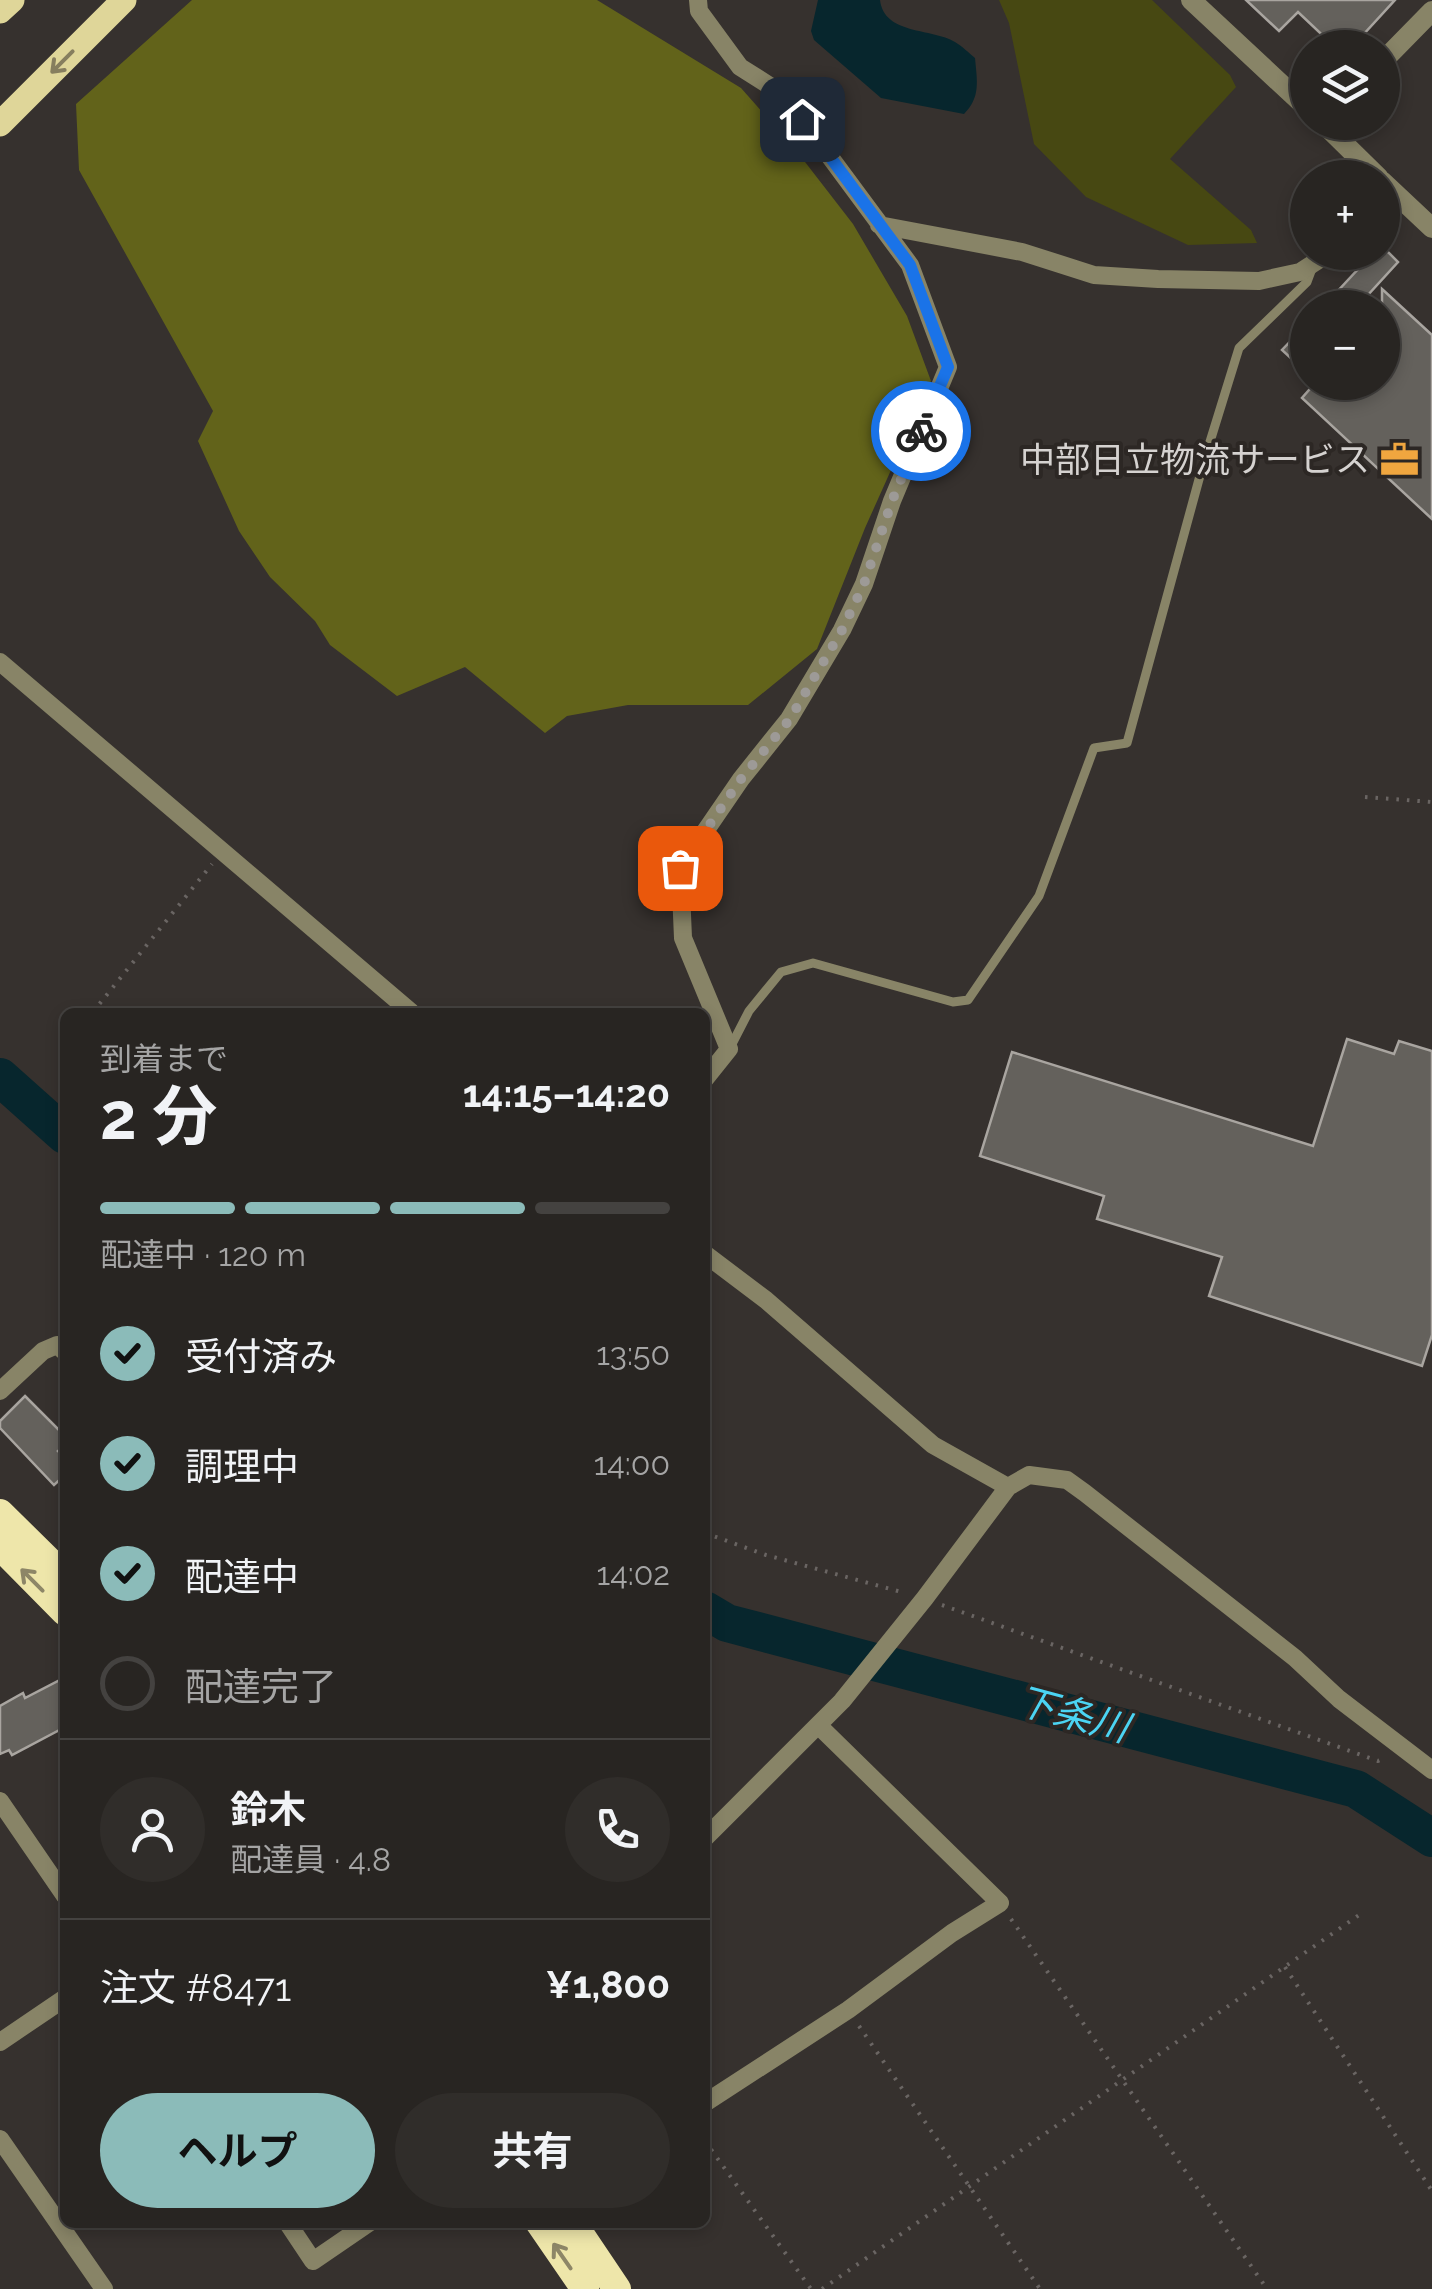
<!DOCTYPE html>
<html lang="ja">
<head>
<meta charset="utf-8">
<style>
	:root { --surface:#282522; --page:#302d2a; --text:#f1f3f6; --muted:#a5a5a5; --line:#444240; --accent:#8bbbb9 }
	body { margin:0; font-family:Raleway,"Noto Sans JP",sans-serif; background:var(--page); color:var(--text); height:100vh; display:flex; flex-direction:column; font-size:38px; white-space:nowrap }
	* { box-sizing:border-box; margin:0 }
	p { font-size:32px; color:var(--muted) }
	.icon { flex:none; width:55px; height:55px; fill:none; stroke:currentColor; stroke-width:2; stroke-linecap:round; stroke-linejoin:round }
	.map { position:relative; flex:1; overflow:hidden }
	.panel { position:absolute; left:60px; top:1008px; width:650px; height:1220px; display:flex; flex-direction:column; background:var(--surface); border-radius:15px; box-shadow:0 5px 15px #0003,0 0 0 2px var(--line) }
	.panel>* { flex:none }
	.buttons { position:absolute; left:1290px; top:30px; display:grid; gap:20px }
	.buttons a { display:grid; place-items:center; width:110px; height:110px; border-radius:50%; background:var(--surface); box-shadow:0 5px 15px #0003,0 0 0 2px var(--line); font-size:50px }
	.pin { position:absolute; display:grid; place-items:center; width:85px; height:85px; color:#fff; margin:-42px; border-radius:20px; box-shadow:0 5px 15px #0006 }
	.courier { position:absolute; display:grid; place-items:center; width:100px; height:100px; margin:-50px; border:8px solid #1a73e8; border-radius:50%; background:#fff; color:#222; box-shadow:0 2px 12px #0007 }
	.head em { font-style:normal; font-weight:700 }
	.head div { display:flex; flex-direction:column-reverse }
	.head { display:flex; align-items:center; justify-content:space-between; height:170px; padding:0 40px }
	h1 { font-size:65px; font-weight:700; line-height:75px }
	.bar { display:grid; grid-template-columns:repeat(4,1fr); gap:15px 10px; align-content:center; height:120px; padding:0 40px }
	.bar i { height:12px; border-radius:8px; background:var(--line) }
	.bar .on { background:var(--accent) }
	.bar p { grid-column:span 4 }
	.line { display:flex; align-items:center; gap:25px; padding:0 40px; border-top:2px solid var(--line) }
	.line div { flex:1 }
	.round { display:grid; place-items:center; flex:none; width:105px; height:105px; border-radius:52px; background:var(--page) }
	ol { padding:0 40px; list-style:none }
	li { display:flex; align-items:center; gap:30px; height:110px }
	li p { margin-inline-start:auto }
	li .icon { padding:10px; border-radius:50%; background:var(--accent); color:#111; stroke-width:4 }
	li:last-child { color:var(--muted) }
	li i { width:55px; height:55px; border:5px solid var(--line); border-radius:50% }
	.primary-button { display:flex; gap:20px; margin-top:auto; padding:20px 40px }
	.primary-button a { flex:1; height:115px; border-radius:60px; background:var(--accent); color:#111; font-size:40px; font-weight:700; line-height:115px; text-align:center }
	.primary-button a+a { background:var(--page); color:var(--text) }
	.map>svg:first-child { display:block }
	.green { fill:#474812 }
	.forest { fill:#62631a }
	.water { fill:#07262d }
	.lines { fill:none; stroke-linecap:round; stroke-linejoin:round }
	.river { stroke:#07262d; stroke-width:38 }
	.building { fill:#64615c; stroke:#a9a5a0; stroke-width:2.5 }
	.path { stroke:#6a6563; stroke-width:4; stroke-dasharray:2.5 8; stroke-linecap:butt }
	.service { stroke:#888467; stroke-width:9 }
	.minor { stroke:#888467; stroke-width:18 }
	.tertiary { stroke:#888467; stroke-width:20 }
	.primary { stroke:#dfd699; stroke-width:25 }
	.trunk { stroke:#eee6aa; stroke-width:28 }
	.oneway { stroke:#867e5e }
	.oneway2 { stroke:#8d8667 }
	.done { stroke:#9d9a97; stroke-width:10; stroke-dasharray:0 18 }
	.route { stroke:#1a73e8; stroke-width:12 }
	.labels { text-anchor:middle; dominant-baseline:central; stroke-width:8; stroke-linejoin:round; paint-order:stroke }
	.poi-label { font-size:35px; fill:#d5d2d0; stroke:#2c2724; text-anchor:end }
	.water-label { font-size:38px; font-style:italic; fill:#4bd4f3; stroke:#2c2724 }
</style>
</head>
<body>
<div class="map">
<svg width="1432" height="2289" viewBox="0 0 1432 2289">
	<rect width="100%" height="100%" fill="#36312e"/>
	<!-- green -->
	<path class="green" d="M999,0H1152L1230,75L1236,87L1170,159L1251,230L1257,243L1188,245L1086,197L1034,144L1009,23Z"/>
	<!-- forest -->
	<path class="forest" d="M192,0H597L741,88L795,149L853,224L907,316L931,381L865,528L817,649L748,705H628L567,716L545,733L465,667L397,696L330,645L315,621L270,577L239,531L198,441L213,411L79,170L76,104Z"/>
	<!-- water -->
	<path class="water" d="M818,0H880C884,35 932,28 955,42C962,46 969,53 975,58C977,81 981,97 964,114L881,98L814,40L811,31Z"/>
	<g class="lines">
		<!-- river -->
		<path class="river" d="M0,1077L65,1135
			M705,1610L727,1623L1356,1789L1432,1838"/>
	</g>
	<!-- building -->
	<path class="building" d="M1246,0H1395L1351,48H1336L1298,12L1279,31Z
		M1374,252H1388L1398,262L1356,308H1322Z
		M1382,289L1432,335V519L1302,398L1316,382H1382Z
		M1308,323V374L1282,350Z
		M1347,1039L1394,1054L1399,1041L1432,1051V1335L1422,1366L1209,1296L1222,1257L1097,1219L1104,1196L980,1156L1012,1052L1313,1146Z
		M25,1396L65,1436V1445L58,1451L65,1458V1475L54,1485L0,1428V1421Z
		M60,1680L65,1689V1727L12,1755L9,1750L0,1754V1706L23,1693L25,1698Z"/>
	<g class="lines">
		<!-- path -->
		<path class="path" d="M1365,797L1432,802
			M93,1012L212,864
			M705,1533L766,1555L905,1593
			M942,1605L1378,1761L1385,1758
			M1011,1919L1267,2289
			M1285,1967L1432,2191
			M859,2026L1040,2289
			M705,2141L811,2289
			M822,2289L1359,1915"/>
		<!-- service -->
		<path class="service" d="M731,1046L749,1011L781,972L813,963L953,1002L968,1000L1039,896L1094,748L1127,743L1204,461L1239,348L1307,282L1313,266"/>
		<!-- minor -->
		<path class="minor" d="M698,0L699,11L740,67L770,86L802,119L910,265L948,367L892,501L864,584L842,630L789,719L741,779L680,868L683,938L729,1049L705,1079
			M879,225L1022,252L1094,275L1158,279L1259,281L1300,272L1331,252
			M0,662L411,1012
			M705,1254L766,1300L933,1445L1008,1487
			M0,1391L43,1351L57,1345L65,1352
			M0,1801L65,1896
			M705,1838L842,1701L925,1598L1008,1487L1029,1475L1067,1480L1085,1493L1295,1658L1339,1699L1432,1770
			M0,2042L65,1998
			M705,2103L848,2010L952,1933L1000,1903L819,1726
			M0,2139L104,2289
			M287,2222L313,2261L370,2222"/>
		<!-- tertiary -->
		<path class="tertiary" d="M1191,0L1308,109
			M1382,62L1432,11
			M1322,122L1379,178
			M1382,181L1432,228"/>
		<!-- primary -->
		<path class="primary" d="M0,11L12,0
			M0,124L124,0"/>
		<!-- trunk -->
		<path class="trunk" d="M0,1513L65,1577
			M0,1546L65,1612
			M539,2222L585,2289
			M572,2222L617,2289"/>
	</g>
	<!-- one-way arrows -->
	<defs><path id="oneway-shaft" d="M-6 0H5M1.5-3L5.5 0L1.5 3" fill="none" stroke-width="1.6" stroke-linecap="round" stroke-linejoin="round" transform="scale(2.5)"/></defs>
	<use class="oneway" href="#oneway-shaft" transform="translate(62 62) rotate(135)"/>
	<g class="oneway2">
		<use href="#oneway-shaft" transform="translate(32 1580) rotate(-135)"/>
		<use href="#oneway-shaft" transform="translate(562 2256) rotate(-125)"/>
	</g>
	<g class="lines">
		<!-- done -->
		<path class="done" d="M680,868L741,779L790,719L842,630L864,584L892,501L921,431"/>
		<!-- route -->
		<path class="route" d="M802,119L910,265L948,367L921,431"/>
	</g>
	<!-- icons -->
	<defs>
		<symbol id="office-bare" viewBox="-9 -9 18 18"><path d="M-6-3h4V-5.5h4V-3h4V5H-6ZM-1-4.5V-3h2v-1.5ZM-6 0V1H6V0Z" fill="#f0a63f" stroke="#2c2724" stroke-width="2.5" paint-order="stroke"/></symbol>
	</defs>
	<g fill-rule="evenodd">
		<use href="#office-bare" x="1372" y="432" width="55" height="55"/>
	</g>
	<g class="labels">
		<!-- poi labels -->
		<g class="poi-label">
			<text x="1370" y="459">中部日立物流サービス</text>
		</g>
		<!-- water labels -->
		<g class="water-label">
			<text transform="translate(1073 1714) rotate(15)">下条川</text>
		</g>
	</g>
</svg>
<div class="buttons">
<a><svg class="icon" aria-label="layers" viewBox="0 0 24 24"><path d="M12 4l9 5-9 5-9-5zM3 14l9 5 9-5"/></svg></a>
<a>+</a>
<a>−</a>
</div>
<div class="pin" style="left:680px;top:868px;background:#ea580c"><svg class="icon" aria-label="bag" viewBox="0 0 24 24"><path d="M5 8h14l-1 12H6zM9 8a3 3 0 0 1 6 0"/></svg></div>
<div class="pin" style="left:802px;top:119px;background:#1f2937"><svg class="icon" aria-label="home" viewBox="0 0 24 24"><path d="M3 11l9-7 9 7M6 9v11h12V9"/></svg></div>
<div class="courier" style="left:921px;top:431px"><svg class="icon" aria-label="bike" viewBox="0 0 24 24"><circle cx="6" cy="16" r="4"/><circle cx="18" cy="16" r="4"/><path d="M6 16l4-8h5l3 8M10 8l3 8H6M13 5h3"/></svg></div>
<section class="panel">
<div class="head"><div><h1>2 分</h1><p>到着まで</p></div><em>14:15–14:20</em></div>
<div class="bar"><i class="on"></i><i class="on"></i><i class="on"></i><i></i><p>配達中 · 120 m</p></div>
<ol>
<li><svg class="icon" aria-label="check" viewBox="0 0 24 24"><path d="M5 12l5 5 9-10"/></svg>受付済み<p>13:50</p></li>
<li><svg class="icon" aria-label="check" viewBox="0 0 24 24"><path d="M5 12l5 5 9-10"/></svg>調理中<p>14:00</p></li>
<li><svg class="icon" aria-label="check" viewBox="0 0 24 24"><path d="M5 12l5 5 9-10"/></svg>配達中<p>14:02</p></li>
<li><i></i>配達完了</li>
</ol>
<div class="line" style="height:180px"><a class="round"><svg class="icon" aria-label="person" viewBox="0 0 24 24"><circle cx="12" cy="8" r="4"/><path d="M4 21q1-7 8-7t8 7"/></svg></a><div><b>鈴木</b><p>配達員 · 4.8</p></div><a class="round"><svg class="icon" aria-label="phone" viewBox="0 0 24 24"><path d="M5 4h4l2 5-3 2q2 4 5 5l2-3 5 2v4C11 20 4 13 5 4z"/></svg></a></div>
<div class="line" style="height:130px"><div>注文 #8471</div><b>¥1,800</b></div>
<div class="primary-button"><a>ヘルプ</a><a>共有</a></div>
</section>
</div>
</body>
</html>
